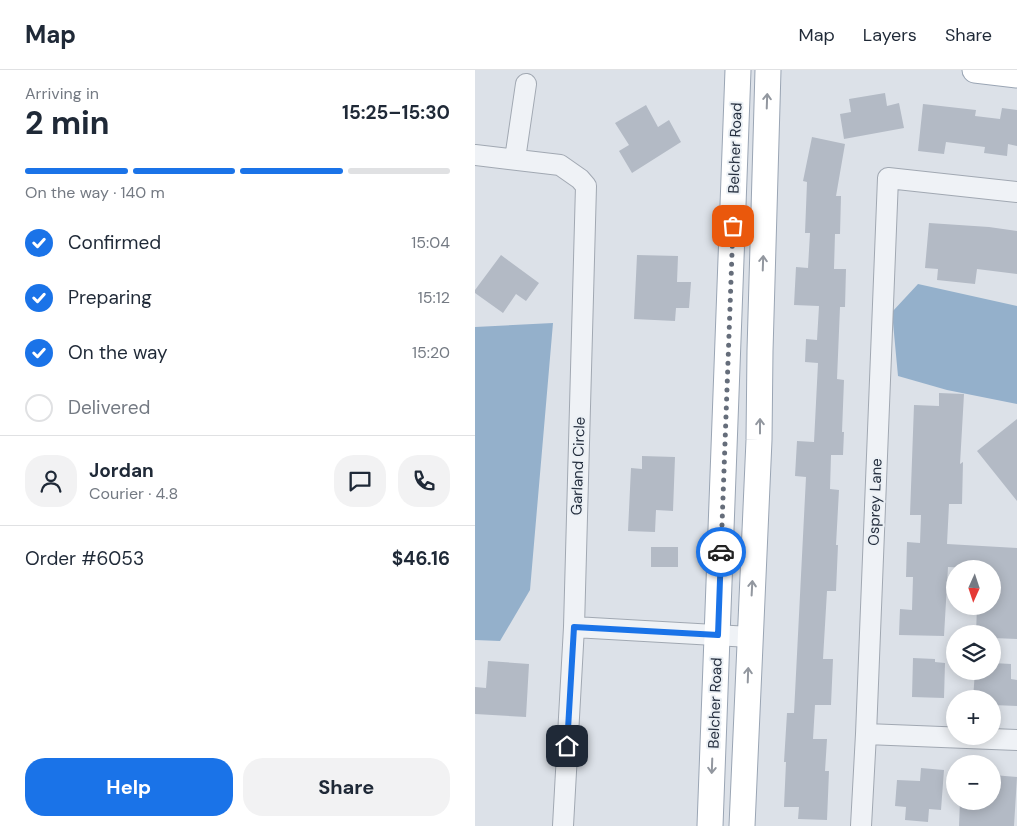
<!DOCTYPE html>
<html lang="en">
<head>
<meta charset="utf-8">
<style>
	:root { --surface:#fff; --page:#f2f2f3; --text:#1f2937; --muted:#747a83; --line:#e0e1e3; --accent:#1a73e8 }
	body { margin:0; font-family:"DM Sans",sans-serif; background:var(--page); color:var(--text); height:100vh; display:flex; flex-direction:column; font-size:19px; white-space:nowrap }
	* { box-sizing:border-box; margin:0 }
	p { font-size:16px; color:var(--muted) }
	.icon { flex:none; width:28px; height:28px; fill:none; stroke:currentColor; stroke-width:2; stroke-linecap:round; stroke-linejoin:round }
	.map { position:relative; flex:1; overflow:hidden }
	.drawer { display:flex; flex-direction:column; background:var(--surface); width:475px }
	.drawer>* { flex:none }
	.needle { width:32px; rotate:183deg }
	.controls { position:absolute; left:471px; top:490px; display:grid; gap:10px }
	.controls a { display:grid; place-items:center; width:55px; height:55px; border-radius:50%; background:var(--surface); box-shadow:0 2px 12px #0003; font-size:25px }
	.pin { position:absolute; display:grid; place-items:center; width:42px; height:42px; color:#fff; margin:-21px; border-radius:10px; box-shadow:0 2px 8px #0006 }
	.courier { position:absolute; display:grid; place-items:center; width:50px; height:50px; margin:-25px; border:4px solid #1a73e8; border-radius:50%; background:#fff; color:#222; box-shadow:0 1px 6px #0007 }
	.headline em { font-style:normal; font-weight:700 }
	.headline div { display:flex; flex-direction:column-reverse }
	.headline { display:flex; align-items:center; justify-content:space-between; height:85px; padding:0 25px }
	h1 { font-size:32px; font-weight:700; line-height:38px }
	.bar { display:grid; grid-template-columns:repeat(4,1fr); gap:8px 5px; align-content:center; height:60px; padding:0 25px }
	.bar i { height:6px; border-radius:4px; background:var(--line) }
	.bar .active { background:var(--accent) }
	.bar p { grid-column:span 4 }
	.line { display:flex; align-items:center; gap:12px; padding:0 25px; border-top:1px solid var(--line) }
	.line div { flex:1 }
	.round { display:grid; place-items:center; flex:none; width:52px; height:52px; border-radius:20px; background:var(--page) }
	ol { padding:0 25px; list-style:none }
	li { display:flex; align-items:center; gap:15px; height:55px }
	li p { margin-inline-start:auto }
	li .icon { padding:5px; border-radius:50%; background:var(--accent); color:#fff; stroke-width:4 }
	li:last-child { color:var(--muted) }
	li i { width:28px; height:28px; border:2px solid var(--line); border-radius:50% }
	.primary-button { display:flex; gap:10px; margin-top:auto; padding:10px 25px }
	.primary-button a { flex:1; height:58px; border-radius:20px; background:var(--accent); color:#fff; font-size:20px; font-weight:700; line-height:58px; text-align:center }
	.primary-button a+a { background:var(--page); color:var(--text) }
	header { display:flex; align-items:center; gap:30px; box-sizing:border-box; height:70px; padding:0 25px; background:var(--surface); border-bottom:1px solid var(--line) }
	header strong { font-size:24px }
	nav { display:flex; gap:28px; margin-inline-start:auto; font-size:18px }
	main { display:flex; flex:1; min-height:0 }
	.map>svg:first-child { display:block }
	.water { fill:#94b0cb }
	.building { fill:#b3bac5 }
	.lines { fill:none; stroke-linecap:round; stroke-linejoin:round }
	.minor-casing { stroke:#a1a8b2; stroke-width:22 }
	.major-casing { stroke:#9aa5b4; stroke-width:27 }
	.minor { stroke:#eff2f6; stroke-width:20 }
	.major { stroke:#fff; stroke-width:25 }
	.oneway { stroke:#92979f }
	.done { stroke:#656d7a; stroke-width:5; stroke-dasharray:0 9 }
	.route { stroke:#1a73e8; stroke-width:6 }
	.labels { text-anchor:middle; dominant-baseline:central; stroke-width:4; stroke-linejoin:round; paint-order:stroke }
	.street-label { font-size:15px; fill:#252f3f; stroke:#ebf0f5 }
</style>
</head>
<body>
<header>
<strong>Map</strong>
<nav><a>Map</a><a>Layers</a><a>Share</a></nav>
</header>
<main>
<section class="drawer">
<div class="headline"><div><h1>2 min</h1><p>Arriving in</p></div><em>15:25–15:30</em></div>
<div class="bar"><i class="active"></i><i class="active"></i><i class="active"></i><i></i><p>On the way · 140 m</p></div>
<ol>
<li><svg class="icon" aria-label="check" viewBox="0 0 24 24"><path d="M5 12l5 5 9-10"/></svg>Confirmed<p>15:04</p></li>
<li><svg class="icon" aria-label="check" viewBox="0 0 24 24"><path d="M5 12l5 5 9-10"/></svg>Preparing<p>15:12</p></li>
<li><svg class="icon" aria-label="check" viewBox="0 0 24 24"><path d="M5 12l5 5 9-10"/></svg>On the way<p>15:20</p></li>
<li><i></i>Delivered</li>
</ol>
<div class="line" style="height:90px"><a class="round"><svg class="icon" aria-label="person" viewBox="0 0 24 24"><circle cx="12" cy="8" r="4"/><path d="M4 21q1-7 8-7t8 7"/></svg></a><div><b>Jordan</b><p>Courier · 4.8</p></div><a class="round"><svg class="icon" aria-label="chat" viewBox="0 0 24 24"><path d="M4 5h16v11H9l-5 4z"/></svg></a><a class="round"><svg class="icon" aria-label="phone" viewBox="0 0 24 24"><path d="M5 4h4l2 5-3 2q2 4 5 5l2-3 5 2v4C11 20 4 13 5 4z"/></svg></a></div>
<div class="line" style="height:65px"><div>Order #6053</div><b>$46.16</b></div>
<div class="primary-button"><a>Help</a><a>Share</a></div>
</section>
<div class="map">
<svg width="542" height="756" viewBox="0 0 542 756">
	<rect width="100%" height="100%" fill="#dce1e8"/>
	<!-- water -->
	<path class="water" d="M443,214L542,236V334L472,320L423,306L417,242Z
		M78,253L55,520L25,571L0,570V257Z"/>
	<!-- building -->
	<path class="building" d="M410,23L412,36L424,33L429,58L369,69L365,44L376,42L374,29Z
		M448,34L501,40L500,46L525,49L527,38L542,40V76L533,74L532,86L509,83L510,77L471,72L469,84L443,81Z
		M171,35L183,57L194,50L206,72L157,103L144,81L154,75L140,53Z
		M337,67L370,74L361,126H366L365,164H360L359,199H371L370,237H365L362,309L369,310L367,362H369L368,385H356L355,419L364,420L361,475H363L361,521H352L348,589H358L356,635H340L338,669H352L350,701H354L352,750L323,749L324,737H309L311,692H309L312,643H319L331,407L320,406L322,371L339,372L343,293L330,292L331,269L342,270L344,236L319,235L321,197L333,198L335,163H330L332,112L328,111Z
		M454,153L514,157L542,161V204L502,199L500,214L462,210L463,199L450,198Z
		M26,185L64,213L51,231L41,224L28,243L0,223V220Z
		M162,185L203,186L202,212H216L214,238H201L200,251L159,249Z
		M464,323L489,324L485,394L488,392L487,434H474L472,474L542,478V569L518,568V564H501L502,536H518V499L473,497L469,566L424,565L425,539L437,540L438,507H431L432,472L445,473L446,445H435L439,335L464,336Z
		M542,349V431L502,381Z
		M167,386L200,387L198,441L181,440L180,462L153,461L156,398L167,399Z
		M176,477H203V497H176Z
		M438,588L460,589V592L470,593L469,628L437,627Z
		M13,591L54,594L51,647L0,644V617L11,618Z
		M518,593L536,594V609L542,610V636L518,635V629H498L500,601H518Z
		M446,698L469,700L466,740L454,739L453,752L430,750L431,737L420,736L422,710L445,711Z
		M518,705L542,707L539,756H484L485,731H518Z"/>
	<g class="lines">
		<defs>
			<path id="minor" d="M0,85L85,95L105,109L111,116L99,557L88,756
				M40,89L51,14
				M99,557L275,567
				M391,664L542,670
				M386,756L391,664L413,108L542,122"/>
			<path id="major" d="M500,0L542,5
				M235,756L263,0
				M267,756L284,370L285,281L293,0"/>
		</defs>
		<!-- minor casing -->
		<use href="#minor" class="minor-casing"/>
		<!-- major casing -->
		<use href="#major" class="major-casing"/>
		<!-- minor -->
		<use href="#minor" class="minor"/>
		<!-- major -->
		<use href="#major" class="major"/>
	</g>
	<!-- one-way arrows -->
	<defs><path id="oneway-shaft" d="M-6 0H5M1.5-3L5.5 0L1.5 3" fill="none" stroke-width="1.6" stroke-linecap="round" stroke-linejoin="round" transform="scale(1.25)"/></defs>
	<g class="oneway">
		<use href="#oneway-shaft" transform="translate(292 31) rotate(-88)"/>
		<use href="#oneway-shaft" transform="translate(288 193) rotate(-88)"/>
		<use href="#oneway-shaft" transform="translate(285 356) rotate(-90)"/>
		<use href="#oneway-shaft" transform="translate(277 518) rotate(-87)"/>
		<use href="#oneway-shaft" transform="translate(273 605) rotate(-88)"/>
		<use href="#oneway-shaft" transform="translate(237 696) rotate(92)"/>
	</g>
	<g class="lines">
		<!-- done -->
		<path class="done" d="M246,482L258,156"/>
		<!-- route -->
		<path class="route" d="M92,676L99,557L243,565L246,482"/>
	</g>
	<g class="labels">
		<!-- street labels -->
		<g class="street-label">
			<text transform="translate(260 78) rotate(-88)">Belcher Road</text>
			<text transform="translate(103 396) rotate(-88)">Garland Circle</text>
			<text transform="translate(400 432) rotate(-88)">Osprey Lane</text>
			<text transform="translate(240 633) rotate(-88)">Belcher Road</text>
		</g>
	</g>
</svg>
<div class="controls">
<a><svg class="needle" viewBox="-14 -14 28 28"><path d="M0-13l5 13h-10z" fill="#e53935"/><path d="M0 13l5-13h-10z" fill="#747a83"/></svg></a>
<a><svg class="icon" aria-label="layers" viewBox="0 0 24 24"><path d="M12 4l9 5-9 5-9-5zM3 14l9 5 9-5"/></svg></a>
<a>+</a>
<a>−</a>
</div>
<div class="pin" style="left:258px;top:156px;background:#ea580c"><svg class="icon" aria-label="bag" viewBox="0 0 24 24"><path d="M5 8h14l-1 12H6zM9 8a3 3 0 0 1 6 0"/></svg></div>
<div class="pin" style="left:92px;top:676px;background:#1f2937"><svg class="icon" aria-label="home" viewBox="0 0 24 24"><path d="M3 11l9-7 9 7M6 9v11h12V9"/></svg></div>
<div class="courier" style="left:246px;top:482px"><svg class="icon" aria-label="car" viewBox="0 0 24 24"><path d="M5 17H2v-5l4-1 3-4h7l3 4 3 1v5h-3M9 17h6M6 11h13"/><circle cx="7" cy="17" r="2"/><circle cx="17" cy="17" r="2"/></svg></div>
</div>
</main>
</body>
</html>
